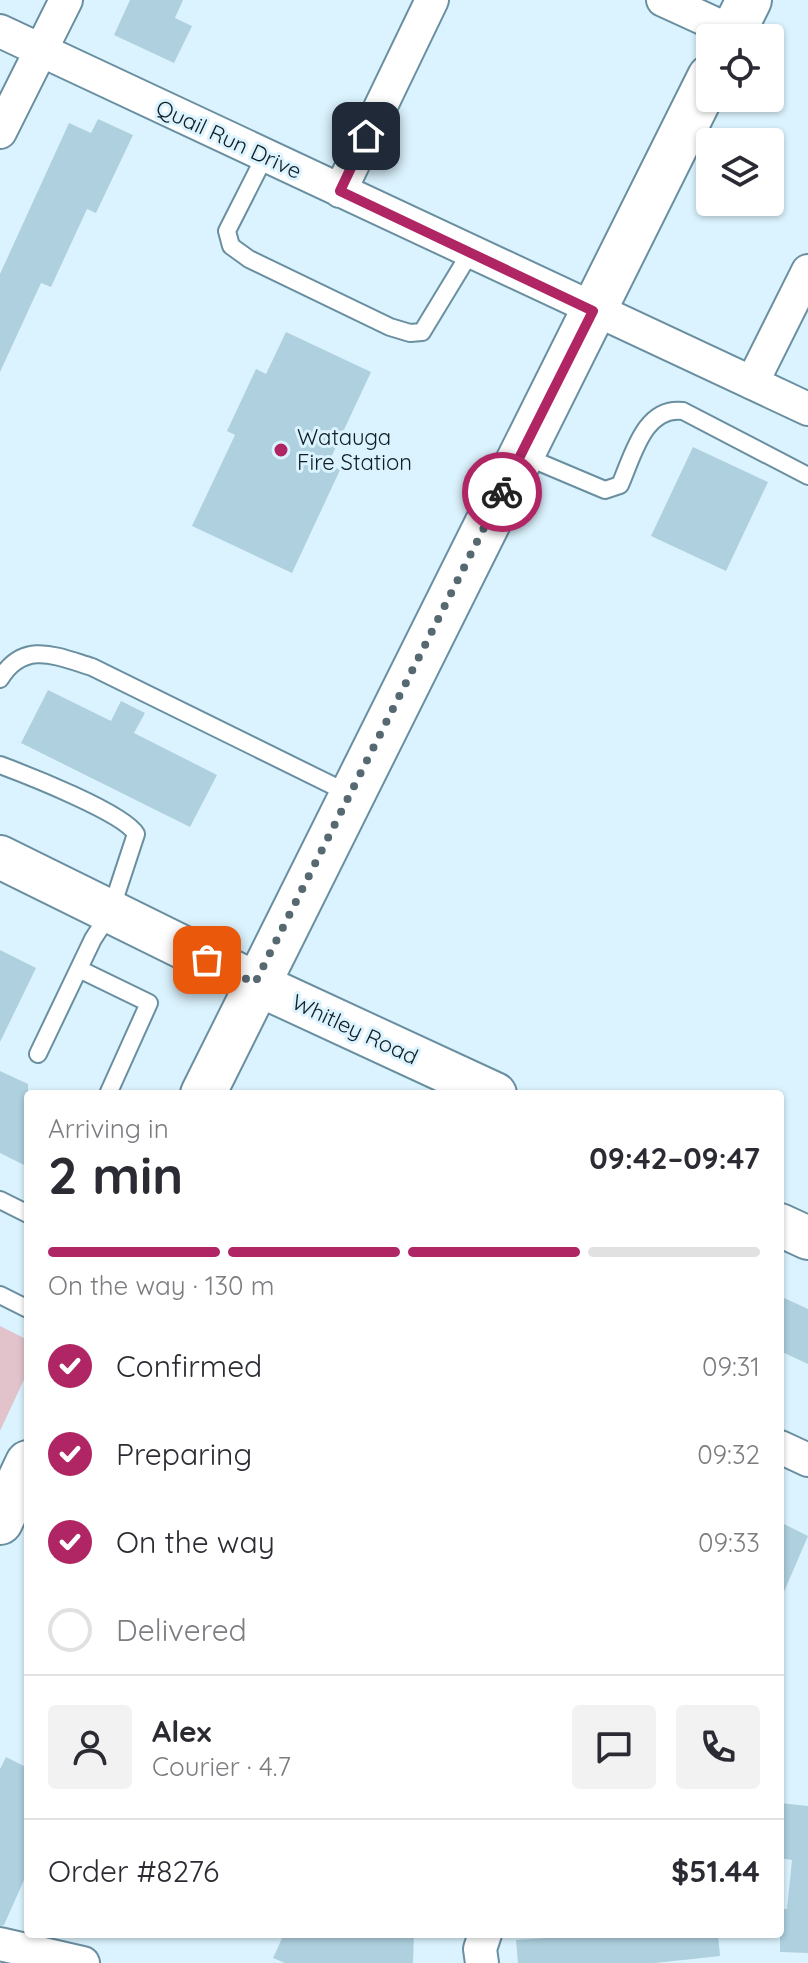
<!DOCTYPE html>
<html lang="en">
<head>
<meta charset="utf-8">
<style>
	:root { --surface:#fff; --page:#f2f2f3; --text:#2b2b33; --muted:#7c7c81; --line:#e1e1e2; --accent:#b02665 }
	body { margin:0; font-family:Quicksand,sans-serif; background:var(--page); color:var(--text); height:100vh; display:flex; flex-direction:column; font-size:30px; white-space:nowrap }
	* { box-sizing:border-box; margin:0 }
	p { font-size:26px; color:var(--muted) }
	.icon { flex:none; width:44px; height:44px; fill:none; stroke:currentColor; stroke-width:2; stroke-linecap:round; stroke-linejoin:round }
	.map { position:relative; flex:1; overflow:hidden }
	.details { position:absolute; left:24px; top:1090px; width:760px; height:848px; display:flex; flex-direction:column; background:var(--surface); border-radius:8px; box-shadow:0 2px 6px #0004 }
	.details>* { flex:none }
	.controls { position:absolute; left:696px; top:24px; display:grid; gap:16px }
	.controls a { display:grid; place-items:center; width:88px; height:88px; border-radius:8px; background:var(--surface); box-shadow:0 2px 6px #0004; font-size:40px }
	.pin { position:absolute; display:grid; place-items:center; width:68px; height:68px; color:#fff; margin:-34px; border-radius:16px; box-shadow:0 4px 12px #0006 }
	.courier { position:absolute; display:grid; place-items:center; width:80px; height:80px; margin:-40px; border:6px solid #b02665; border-radius:50%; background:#fff; color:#222; box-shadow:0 2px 10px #0007 }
	.overview em { font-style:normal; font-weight:700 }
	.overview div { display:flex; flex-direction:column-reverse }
	.overview { display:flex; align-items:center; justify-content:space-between; height:136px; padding:0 24px }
	h1 { font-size:52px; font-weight:700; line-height:60px }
	.bar { display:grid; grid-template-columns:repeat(4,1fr); gap:12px 8px; align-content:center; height:96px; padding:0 24px }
	.bar i { height:10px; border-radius:6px; background:var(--line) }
	.bar .active { background:var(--accent) }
	.bar p { grid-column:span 4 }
	.line { display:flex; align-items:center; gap:20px; padding:0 24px; border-top:2px solid var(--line) }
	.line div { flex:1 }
	.round { display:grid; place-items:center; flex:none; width:84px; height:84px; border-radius:8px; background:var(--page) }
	ol { padding:0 24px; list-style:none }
	li { display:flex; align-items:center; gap:24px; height:88px }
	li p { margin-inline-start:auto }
	li .icon { padding:8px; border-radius:50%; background:var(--accent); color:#fff; stroke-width:4 }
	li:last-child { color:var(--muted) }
	li i { width:44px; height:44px; border:4px solid var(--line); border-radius:50% }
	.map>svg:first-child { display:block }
	.green { fill:#e2c3cc }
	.building { fill:#afd0df }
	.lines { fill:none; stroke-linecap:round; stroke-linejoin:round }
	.service-casing { stroke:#698fa0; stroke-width:20 }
	.minor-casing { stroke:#698fa0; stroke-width:36 }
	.tertiary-casing { stroke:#698fa0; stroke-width:46 }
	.secondary-casing { stroke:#698fa0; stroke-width:48 }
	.service { stroke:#fff; stroke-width:16 }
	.minor { stroke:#fff; stroke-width:32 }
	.tertiary { stroke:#fff; stroke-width:42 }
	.secondary { stroke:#fff; stroke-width:44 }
	.done { stroke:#566970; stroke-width:8; stroke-dasharray:0 14.4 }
	.route { stroke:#b02665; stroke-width:10 }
	.poi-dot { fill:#b02665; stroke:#dbf3fe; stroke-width:3 }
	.labels { text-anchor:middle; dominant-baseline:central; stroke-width:6; stroke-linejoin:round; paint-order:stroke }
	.street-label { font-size:22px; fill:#0f1e24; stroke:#dbf3fe }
	.poi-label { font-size:22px; fill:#0f1e24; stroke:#dbf3fe; text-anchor:start }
</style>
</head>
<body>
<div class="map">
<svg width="808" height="1963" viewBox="0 0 808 1963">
	<rect width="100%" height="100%" fill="#dbf3fe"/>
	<!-- green -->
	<path class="green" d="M0,1326L28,1340V1371L0,1431Z"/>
	<!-- building -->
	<path class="building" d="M130,0H183L175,18L192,26L174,63L114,35Z
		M98,119L133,135L96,213L87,209L51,287L41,283L0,372V274L69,123L91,133Z
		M286,332L371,372L328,464L340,470L292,573L192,526L235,435L227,431L256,369L266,374Z
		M693,447L768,482L726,571L651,536Z
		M48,690L111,721L121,701L145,713L134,733L217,775L190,827L21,743Z
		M0,950L36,968L0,1042Z
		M0,1071L28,1084V1167L0,1153Z
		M780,1296L808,1309V1364L780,1351Z
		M780,1522L808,1536L780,1601Z
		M6,1757L28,1768V1871L4,1925L0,1926V1769Z
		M780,1803L808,1806V1953L780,1952V1909H787L792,1860L780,1858Z
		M284,1934H414L413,1963H285L273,1958Z
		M562,1934H718L720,1956L655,1963H518L516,1940L562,1937Z"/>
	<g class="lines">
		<defs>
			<path id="service" d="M265,156L227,231L231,246L249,259L390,327L410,333L422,332L470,253
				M522,455L605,490L620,485C633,456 644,406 683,411L808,476
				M0,679C24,640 56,656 92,667L350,794
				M0,765C27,775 124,813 136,834L110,913L93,939L38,1054
				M79,969L149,1003L108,1094
				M0,1200L28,1214
				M0,1295L28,1309"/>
			<path id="minor" d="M663,0L733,32
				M0,31L808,409
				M0,132L66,0
				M340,191L432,0
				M752,383L808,271
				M780,1447L808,1460
				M0,1944L83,1963
				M482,1963L480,1949L485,1934"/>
			<path id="tertiary" d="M0,857L255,983L495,1094
				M780,1225L808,1238"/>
			<path id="secondary" d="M730,38L749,0
				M203,1094L710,77
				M0,1522L28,1463"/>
		</defs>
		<!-- service casing -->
		<use href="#service" class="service-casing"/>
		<!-- minor casing -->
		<use href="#minor" class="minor-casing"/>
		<!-- tertiary casing -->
		<use href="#tertiary" class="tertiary-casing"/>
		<!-- secondary casing -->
		<use href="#secondary" class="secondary-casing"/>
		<!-- service -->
		<use href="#service" class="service"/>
		<!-- minor -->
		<use href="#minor" class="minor"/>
		<!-- tertiary -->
		<use href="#tertiary" class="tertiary"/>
		<!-- secondary -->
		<use href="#secondary" class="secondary"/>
	</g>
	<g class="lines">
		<!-- done -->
		<path class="done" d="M207,960L255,983L502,492"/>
		<!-- route -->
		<path class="route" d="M366,136L340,191L593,311L502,492"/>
	</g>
	<!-- markers -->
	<circle class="poi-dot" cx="281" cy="450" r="8"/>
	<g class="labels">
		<!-- street labels -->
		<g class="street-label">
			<text transform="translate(229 139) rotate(25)">Quail Run Drive</text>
			<text transform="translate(355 1029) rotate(25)">Whitley Road</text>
		</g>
		<!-- poi labels -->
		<g class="poi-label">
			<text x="297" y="437">Watauga<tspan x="297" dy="25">Fire Station</tspan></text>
		</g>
	</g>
</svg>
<div class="controls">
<a><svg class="icon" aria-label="locate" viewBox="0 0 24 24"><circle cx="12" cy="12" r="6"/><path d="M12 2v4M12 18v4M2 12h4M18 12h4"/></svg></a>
<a><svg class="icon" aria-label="layers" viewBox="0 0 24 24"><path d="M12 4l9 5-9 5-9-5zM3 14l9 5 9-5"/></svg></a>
</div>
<div class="pin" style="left:207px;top:960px;background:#ea580c"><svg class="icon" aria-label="bag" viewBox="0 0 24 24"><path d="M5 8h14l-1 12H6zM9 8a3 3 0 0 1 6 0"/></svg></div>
<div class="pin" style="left:366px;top:136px;background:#1f2937"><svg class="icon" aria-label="home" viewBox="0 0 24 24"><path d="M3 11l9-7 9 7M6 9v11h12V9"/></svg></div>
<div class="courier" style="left:502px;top:492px"><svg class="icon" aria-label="bike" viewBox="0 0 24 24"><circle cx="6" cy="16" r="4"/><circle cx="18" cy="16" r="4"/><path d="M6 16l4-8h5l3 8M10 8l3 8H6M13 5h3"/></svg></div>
<section class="details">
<div class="overview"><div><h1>2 min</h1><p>Arriving in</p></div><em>09:42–09:47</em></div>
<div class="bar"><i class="active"></i><i class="active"></i><i class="active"></i><i></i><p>On the way · 130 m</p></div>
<ol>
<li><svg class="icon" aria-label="check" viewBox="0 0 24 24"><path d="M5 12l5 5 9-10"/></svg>Confirmed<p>09:31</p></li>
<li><svg class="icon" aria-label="check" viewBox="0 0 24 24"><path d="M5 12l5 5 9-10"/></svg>Preparing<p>09:32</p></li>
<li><svg class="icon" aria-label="check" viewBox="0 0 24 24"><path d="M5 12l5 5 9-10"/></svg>On the way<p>09:33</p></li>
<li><i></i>Delivered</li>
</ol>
<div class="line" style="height:144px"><a class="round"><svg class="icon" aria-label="person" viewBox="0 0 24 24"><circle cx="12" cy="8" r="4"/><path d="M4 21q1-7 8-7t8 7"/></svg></a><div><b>Alex</b><p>Courier · 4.7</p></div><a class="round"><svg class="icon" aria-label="chat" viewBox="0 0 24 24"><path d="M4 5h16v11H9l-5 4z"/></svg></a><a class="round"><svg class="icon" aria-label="phone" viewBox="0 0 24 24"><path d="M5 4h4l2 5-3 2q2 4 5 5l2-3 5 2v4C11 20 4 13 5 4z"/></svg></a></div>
<div class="line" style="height:104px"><div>Order #8276</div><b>$51.44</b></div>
</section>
</div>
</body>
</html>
